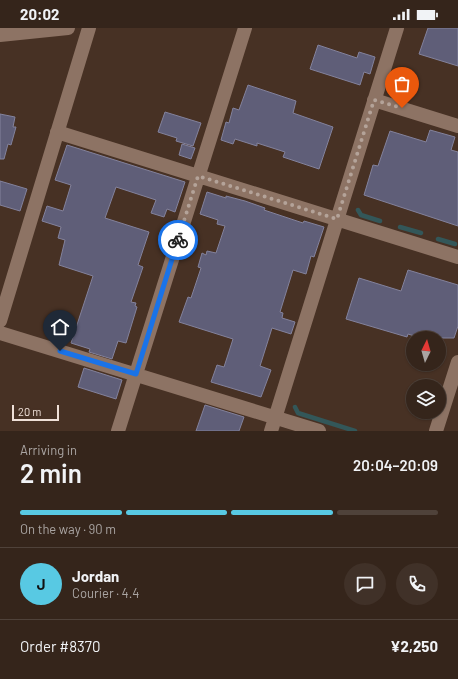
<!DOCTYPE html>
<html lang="en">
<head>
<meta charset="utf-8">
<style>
	:root { --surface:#35251b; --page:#403128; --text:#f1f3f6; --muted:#aaa5a3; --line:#4f423a; --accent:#58c9e3 }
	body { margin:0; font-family:Barlow,sans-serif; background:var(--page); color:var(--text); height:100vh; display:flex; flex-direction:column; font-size:15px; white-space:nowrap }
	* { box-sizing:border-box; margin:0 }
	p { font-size:13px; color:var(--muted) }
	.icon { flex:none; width:22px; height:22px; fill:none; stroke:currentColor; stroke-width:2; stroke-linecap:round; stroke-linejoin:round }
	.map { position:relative; height:403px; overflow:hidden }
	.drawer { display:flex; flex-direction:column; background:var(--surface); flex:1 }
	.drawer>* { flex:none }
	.needle { width:26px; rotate:5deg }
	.fabs { position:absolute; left:406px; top:303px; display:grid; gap:8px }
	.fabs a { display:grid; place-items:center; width:40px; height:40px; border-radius:50%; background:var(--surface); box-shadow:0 1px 3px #0004,0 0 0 1px var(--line); font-size:20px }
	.scale { position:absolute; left:12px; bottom:10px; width:47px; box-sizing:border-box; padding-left:4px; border:2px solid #efe0d8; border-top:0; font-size:11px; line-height:14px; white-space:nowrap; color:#efe0d8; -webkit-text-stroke:3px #473124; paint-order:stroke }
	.pin { position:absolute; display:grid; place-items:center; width:34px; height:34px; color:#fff; margin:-41px -17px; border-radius:50% 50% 50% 0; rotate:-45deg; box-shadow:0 0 4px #0007 }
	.pin .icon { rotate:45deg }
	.courier { position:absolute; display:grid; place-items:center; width:40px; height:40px; margin:-20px; border:3px solid #1a73e8; border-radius:50%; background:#fff; color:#222; box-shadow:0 1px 5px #0007 }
	.summary em { font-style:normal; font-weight:600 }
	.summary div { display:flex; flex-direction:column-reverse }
	.summary { display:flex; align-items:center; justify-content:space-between; height:68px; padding:0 20px }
	h1 { font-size:26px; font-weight:600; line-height:30px }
	.bar { display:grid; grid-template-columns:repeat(4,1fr); gap:6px 4px; align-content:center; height:48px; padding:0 20px }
	.bar i { height:5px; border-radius:3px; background:var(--line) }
	.bar .active { background:var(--accent) }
	.bar p { grid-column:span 4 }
	.line { display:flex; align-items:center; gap:10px; padding:0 20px; border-top:1px solid var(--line) }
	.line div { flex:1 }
	.round { display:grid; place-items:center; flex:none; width:42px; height:42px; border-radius:21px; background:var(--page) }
	.status { display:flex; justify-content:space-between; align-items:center; height:28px; padding:0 20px; background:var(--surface); direction:ltr }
	.status svg { height:11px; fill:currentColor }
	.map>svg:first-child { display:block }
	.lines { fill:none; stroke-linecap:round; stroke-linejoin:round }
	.stream { stroke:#335759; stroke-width:4.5 }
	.building { fill:#5f5e78; stroke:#83829c }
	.street { stroke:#8d7364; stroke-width:14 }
	.done { stroke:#b4a399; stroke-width:4; stroke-dasharray:0 7.2 }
	.route { stroke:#1a73e8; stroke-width:5 }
</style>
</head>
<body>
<div class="status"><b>20:02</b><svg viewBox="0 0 49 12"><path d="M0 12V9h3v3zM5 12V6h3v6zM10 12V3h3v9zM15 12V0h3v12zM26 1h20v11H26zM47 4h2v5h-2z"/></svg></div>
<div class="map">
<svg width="458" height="403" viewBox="0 0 458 403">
	<rect width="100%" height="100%" fill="#473124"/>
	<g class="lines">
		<!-- stream -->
		<path class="stream" d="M358,182L361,187L380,193
			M400,199L421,205
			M438,211L455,216
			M295,379L298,385L355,403"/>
	</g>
	<!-- building -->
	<path class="building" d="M428,0H458V38L419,26Z
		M318,17L357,30L359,24L375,29L370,46L364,44L360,57L310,41Z
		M248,57L296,73L293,85L333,99L319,141L283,129L285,124L257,115V118L235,111L233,116L221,112L226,94L229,95L233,80L239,82Z
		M165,84L201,95L193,118L176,113L177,110L158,104Z
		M0,86L15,89L13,99H16L11,117L8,116L4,131H0Z
		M430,102L455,109L451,122L458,124V198L364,167L373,137L378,138L390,103L426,114Z
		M182,116L195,120L191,131L179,127Z
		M67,117L185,154L175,184L167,181L164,189L151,185L156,172L116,159L105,190L149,204L138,237L143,239L131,274L136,275L135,278L137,279L126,315L118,313L112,331L89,324L90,321L71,315L93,248L59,237L65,212L58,210L61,199L42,193L47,178L63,183L71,157L55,152Z
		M0,153L27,161L20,183L0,177Z
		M207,164L226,170V168L245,173L265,180L264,182L303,195L304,193L324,199L314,229L311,228L306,246L293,242L280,284L283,285L282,290L295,294L291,306L272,300L260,338L271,342L261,369L211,354L217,337L224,339L233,311L179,294L188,269L191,270L201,240L198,239L202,225L206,227L207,223L216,225L225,198L217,196L218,192L200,186Z
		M408,242L458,257V298L454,310H421L408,306L407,309L346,291L359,250L401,263Z
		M84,340L122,352L116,371L78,359Z
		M205,377L244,389L239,403H196Z"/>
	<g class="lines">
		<!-- street -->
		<path class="street" d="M0,7L68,0
			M374,72L458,98
			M57,104L458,229
			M0,293L89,0
			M0,305L319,403
			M118,403L245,0
			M271,403L397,0
			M436,403L458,334"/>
	</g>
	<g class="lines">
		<!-- done -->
		<path class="done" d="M178,212L198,148L337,191L374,72L402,80"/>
		<!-- route -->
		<path class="route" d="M60,323L136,346L178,212"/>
	</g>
</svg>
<div class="fabs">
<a><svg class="needle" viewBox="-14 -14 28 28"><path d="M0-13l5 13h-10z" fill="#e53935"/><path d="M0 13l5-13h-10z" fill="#aaa5a3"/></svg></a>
<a><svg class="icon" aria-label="layers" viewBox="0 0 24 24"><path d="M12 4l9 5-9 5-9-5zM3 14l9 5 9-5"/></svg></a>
</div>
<div class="scale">20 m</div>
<div class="pin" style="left:402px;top:80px;background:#ea580c"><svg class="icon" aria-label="bag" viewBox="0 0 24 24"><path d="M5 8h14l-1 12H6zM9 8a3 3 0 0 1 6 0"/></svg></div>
<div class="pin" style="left:60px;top:323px;background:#1f2937"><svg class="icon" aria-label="home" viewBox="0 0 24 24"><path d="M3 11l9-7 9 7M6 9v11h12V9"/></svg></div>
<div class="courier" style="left:178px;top:212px"><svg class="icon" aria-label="bike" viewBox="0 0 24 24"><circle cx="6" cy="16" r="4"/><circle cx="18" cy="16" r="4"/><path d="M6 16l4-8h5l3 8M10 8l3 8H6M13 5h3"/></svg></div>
</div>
<section class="drawer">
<div class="summary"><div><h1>2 min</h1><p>Arriving in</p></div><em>20:04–20:09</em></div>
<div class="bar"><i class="active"></i><i class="active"></i><i class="active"></i><i></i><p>On the way · 90 m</p></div>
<div class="line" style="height:72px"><b class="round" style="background:var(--accent);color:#111">J</b><div><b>Jordan</b><p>Courier · 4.4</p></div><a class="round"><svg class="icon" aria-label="chat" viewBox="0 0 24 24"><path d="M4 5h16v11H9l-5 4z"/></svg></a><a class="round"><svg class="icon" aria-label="phone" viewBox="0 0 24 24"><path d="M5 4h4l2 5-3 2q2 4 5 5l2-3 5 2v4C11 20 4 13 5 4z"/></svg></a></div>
<div class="line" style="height:52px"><div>Order #8370</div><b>¥2,250</b></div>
</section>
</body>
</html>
